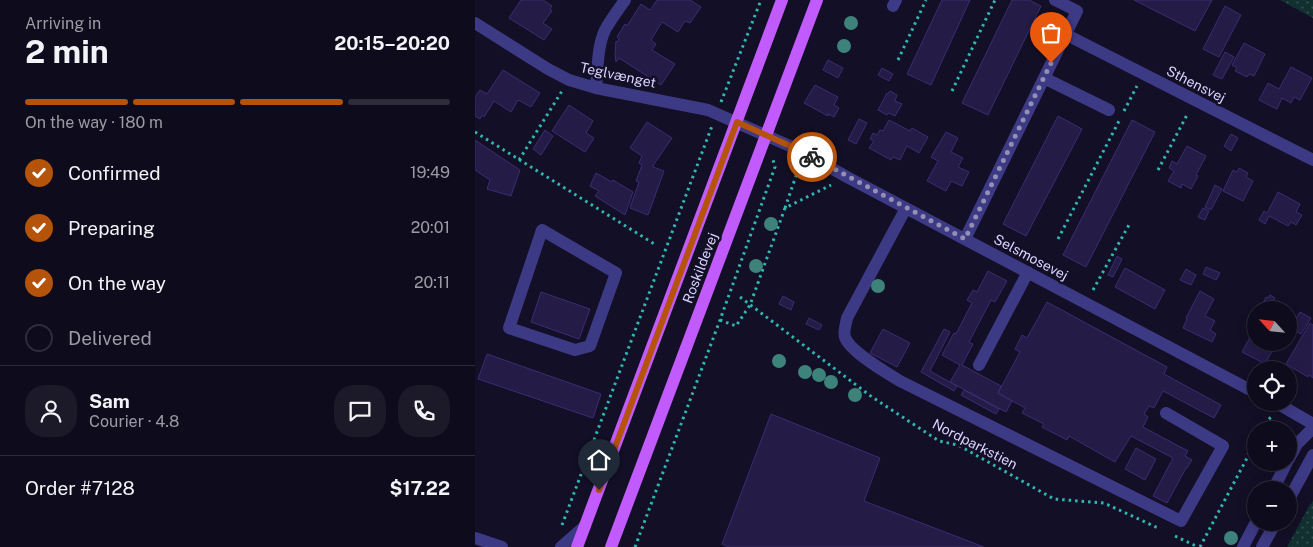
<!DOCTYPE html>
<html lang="en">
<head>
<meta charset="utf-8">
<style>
	:root { --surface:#0e0b1c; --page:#1c1929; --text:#f1f3f6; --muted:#9b9ba3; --line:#2e2b3b; --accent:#b45309 }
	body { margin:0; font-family:"Public Sans",sans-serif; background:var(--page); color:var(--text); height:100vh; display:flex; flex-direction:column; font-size:19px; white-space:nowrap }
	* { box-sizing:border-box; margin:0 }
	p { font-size:16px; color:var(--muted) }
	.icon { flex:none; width:28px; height:28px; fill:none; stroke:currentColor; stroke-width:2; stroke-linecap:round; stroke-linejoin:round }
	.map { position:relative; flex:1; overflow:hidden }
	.drawer { display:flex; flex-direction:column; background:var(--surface); width:475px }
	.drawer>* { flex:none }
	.needle { width:32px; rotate:297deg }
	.buttons { position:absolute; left:772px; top:301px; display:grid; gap:10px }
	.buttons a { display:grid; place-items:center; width:50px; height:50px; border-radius:50%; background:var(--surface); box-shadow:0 2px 12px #0003,0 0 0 1px var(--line); font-size:25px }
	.pin { position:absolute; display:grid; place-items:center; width:42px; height:42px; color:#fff; margin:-51px -21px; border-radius:50% 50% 50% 0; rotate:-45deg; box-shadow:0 0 5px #0007 }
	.pin .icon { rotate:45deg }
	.courier { position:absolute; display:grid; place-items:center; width:50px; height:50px; margin:-25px; border:4px solid #b45309; border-radius:50%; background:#fff; color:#222; box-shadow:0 1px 6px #0007 }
	.summary em { font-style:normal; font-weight:700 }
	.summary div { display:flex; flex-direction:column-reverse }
	.summary { display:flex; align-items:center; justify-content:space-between; height:85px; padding:0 25px }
	h1 { font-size:32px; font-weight:700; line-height:38px }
	.bar { display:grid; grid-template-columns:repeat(4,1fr); gap:8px 5px; align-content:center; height:60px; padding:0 25px }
	.bar i { height:6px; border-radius:4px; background:var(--line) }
	.bar .on { background:var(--accent) }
	.bar p { grid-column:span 4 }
	.line { display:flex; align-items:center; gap:12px; padding:0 25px; border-top:1px solid var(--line) }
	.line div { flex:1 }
	.round { display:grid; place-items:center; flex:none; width:52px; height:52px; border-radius:20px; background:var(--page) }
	ol { padding:0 25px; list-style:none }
	li { display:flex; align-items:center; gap:15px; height:55px }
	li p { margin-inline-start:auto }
	li .icon { padding:5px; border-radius:50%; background:var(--accent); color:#fff; stroke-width:4 }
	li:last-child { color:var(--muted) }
	li i { width:28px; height:28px; border:2px solid var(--line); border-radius:50% }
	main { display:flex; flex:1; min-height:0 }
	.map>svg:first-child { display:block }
	.park { fill:url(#park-dots) }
	.building { fill:#241b47; stroke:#3b2d73 }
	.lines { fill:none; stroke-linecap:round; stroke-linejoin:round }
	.path { stroke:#2fb8b0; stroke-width:3; stroke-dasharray:2.5 4; stroke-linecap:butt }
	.minor { stroke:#3d3a85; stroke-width:12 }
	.major { stroke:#c25bff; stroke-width:12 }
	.tree { fill:#3d827b }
	.done { stroke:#948fb3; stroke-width:5; stroke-dasharray:0 9 }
	.route { stroke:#b45309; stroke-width:6 }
	.labels { text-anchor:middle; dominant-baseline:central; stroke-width:5; stroke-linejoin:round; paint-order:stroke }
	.street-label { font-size:14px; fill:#d9d4ff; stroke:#130f26 }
</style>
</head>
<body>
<main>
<section class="drawer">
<div class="summary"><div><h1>2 min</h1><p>Arriving in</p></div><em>20:15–20:20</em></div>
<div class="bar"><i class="on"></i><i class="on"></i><i class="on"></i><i></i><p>On the way · 180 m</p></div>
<ol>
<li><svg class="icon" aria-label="check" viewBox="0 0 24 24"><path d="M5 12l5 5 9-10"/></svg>Confirmed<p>19:49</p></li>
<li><svg class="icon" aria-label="check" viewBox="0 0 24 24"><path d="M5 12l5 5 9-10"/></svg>Preparing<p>20:01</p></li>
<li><svg class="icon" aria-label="check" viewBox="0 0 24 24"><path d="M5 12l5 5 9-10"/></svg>On the way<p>20:11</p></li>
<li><i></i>Delivered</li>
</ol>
<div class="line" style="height:90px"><a class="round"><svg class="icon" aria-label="person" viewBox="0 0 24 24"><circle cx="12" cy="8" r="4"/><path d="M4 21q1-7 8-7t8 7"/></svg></a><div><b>Sam</b><p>Courier · 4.8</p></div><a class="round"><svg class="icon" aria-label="chat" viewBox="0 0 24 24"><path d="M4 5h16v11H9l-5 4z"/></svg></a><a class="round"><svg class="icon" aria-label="phone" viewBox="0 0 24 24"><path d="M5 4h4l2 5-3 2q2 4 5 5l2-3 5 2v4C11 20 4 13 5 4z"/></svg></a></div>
<div class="line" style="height:65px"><div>Order #7128</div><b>$17.22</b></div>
</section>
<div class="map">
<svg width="838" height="547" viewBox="0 0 838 547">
	<defs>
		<pattern id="park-dots" width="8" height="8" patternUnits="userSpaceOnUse" patternTransform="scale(1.25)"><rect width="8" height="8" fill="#12302f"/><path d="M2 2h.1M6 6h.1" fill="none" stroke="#344d4e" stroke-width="1.8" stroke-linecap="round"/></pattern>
	</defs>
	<rect width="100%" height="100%" fill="#130f26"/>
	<!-- park -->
	<path class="park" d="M805,0H838V18Z
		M838,501V547H812L833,508Z"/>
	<!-- building -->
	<path class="building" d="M46,0H68L77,6L75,9L77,11L68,23L77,29L69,40L34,18Z
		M182,0H215L226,7L215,23L210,21L203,32L187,22L176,40L181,44L177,50L200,64L186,85L144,58L141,62L140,54L141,41L142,42L144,39L142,37L150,24L152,26L166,4L175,10Z
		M467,0H495L456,85L432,74Z
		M537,0H554L566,6L513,115L487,103Z
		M659,0H737L720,31Z
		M750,6L766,15L744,57L728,49Z
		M769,43L790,54L779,76L774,74L772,77L760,71L762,68L757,65Z
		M750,52L759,57L747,79L738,75Z
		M353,60L368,68L363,78L348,70Z
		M816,67L837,78L825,100L819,97L816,103L807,98L802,109L784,100L793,83L804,89Z
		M407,68L418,74L414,81L403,75Z
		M28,70L65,93L56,107L43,100L36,112L19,101L9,117L7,115L5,119L0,116V97L5,90L12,94Z
		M340,85L363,97L359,105L364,108L359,117L353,114V116L329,103Z
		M415,91L422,95L420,101L427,104L420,116L414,113L412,115L403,110L412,93L413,94Z
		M94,105L118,121L111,133L119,138L110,152L77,131Z
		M583,116L607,129L551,236L528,224Z
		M384,119L392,123L381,144L373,140Z
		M414,120L435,131L437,128L453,137L444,153L432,146L425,160L418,157L416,160L394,148L399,141L395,139L398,133L402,135L405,130L408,131Z
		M657,120L680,132L611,267L588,255Z
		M172,122L197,138L179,164L178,167L189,171L173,215L155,208L164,182L161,181L167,165L164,163L167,156L155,148Z
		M70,130L78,136L66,155L58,149Z
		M471,132L483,138L476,152L488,158L483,167L494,172L487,186L476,181L471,191L452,181L463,161L456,157Z
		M756,134L763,138L756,151L749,146Z
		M0,140L45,170L36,196L12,189L15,180L0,170Z
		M712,146L731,156L721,175L723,176L716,189L707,184L706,188L693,181L699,171L694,168L697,161L702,164Z
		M764,168L773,173L771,177L778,181L768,201L748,191L758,170L762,172Z
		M121,173L137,182L138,180L158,192L150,215L120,196L124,191L115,186Z
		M740,185L747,189L736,210L730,207Z
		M803,192L825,204L821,212L827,215L821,225L816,222L813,226L794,216L790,224L784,220L789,211L792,213Z
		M728,208L734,211L730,220L723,217Z
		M642,256L647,259L638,277L633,275Z
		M731,267L745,273L741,280L728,274Z
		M650,268L690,290L680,309L640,287Z
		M711,269L721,275L716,285L705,280Z
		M513,271L532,281L520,302L516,300L494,342L498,344L487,365L526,386L523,393L537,401L531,412L475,382L485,365L467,355L479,333L481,334L497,303L492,300L498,290L502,292Z
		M725,291L739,299L730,316L740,321L735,330L741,334L737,342L708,328L712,319L711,318Z
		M66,292L115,309L104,339L56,322Z
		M795,295L800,298L798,301L807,306L805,310H785L791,297L793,298Z
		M308,296L319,302L316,310L304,304Z
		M572,302L692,367L689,374L746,405L739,418L688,391L679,408L674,406L669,414L673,417L668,427L713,451L710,456L717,460L712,468H711L692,503L678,496L698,458L656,436L640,462L594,436L592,440L567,427L569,424L547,413L550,408L523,393L545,352L540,349L547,335L552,338Z
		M825,312L836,318L826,334L815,328Z
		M781,316V342H802L790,364L767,352L778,332L774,330Z
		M334,318L347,325L344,330L331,324Z
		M835,323L838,325V378L834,375L833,377L811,364Z
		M408,329L435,343L422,367L395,353Z
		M469,329L475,332L455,371L482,386L479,391L446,372Z
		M12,354L126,394L118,418L3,379Z
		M489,390L524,409L521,414L486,395Z
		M296,414L405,458L389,501L509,547H254L247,544Z
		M661,448L681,459L670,480L650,469Z"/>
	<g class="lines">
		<!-- path -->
		<path class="path" d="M423,60L451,0
			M477,91L520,0
			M246,102L286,0
			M649,111L662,86
			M0,132L181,245
			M44,160L87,91
			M683,170L713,113
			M310,208L322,173L326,166
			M583,239L644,121
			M618,290L655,223
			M265,297L397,397L464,441L483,445L579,499L629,503L685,529
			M245,320L261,326L275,305L310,208L356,185
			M787,430L792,421L797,416
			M87,525L237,126
			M700,536L723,547
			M160,547L245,320L300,167L298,160
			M725,547L781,441"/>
		<!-- minor -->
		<path class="minor" d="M418,6L421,0
			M0,23L73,69L94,80L121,88L233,110L324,150L372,177L781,393
			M590,34L838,160
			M569,78L634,110
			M121,88C123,69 122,47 130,30C136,19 143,10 150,0
			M431,208L372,318C371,324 368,332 370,337C374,351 412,373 425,381L706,521L748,446L691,413
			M67,230L141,273L115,346L100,350L34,328Z
			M490,239L602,11L580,0
			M504,365L553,272
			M800,402L838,424
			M814,459L822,444L838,428
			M798,490L812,462
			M814,499L838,455
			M0,538L27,547
			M86,547L110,526
			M768,547L781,522
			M787,547L801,522"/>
		<!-- major -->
		<path class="major" d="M102,547L307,0
			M136,547L342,0"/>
	</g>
	<!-- trees -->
	<g class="tree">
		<circle cx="376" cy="23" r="7"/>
		<circle cx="369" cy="46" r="7"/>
		<circle cx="296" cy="224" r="7"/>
		<circle cx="281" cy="266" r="7"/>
		<circle cx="403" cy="286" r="7"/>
		<circle cx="304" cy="361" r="7"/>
		<circle cx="330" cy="372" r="7"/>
		<circle cx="344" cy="375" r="7"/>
		<circle cx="356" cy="382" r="7"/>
		<circle cx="380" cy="395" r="7"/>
		<circle cx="756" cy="538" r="7"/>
	</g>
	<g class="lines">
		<!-- done -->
		<path class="done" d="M337,157L490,239L576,63"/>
		<!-- route -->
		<path class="route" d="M124,490L262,122L324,150L337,157"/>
	</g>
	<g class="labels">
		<!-- street labels -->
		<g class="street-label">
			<text transform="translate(143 75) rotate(12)">Teglvænget</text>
			<text transform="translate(721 84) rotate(27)">Sthensvej</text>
			<text transform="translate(556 257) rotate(28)">Selsmosevej</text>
			<text transform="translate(225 268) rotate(-69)">Roskildevej</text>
			<text transform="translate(500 444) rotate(27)">Nordparkstien</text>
		</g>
	</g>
</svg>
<div class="buttons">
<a><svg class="needle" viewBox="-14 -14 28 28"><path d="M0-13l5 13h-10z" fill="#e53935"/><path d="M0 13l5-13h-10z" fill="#9b9ba3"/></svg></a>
<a><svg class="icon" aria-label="locate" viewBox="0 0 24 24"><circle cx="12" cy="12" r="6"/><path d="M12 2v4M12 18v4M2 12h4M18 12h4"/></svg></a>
<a>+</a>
<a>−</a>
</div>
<div class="pin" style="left:576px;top:63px;background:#ea580c"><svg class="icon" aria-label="bag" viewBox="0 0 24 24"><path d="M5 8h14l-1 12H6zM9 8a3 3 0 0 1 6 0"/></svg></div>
<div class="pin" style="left:124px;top:490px;background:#1f2937"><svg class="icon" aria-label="home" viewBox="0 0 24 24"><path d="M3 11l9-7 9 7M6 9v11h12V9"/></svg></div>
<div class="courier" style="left:337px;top:157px"><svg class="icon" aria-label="bike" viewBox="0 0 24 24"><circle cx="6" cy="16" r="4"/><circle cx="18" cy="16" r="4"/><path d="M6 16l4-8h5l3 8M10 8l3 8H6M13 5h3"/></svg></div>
</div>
</main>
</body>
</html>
